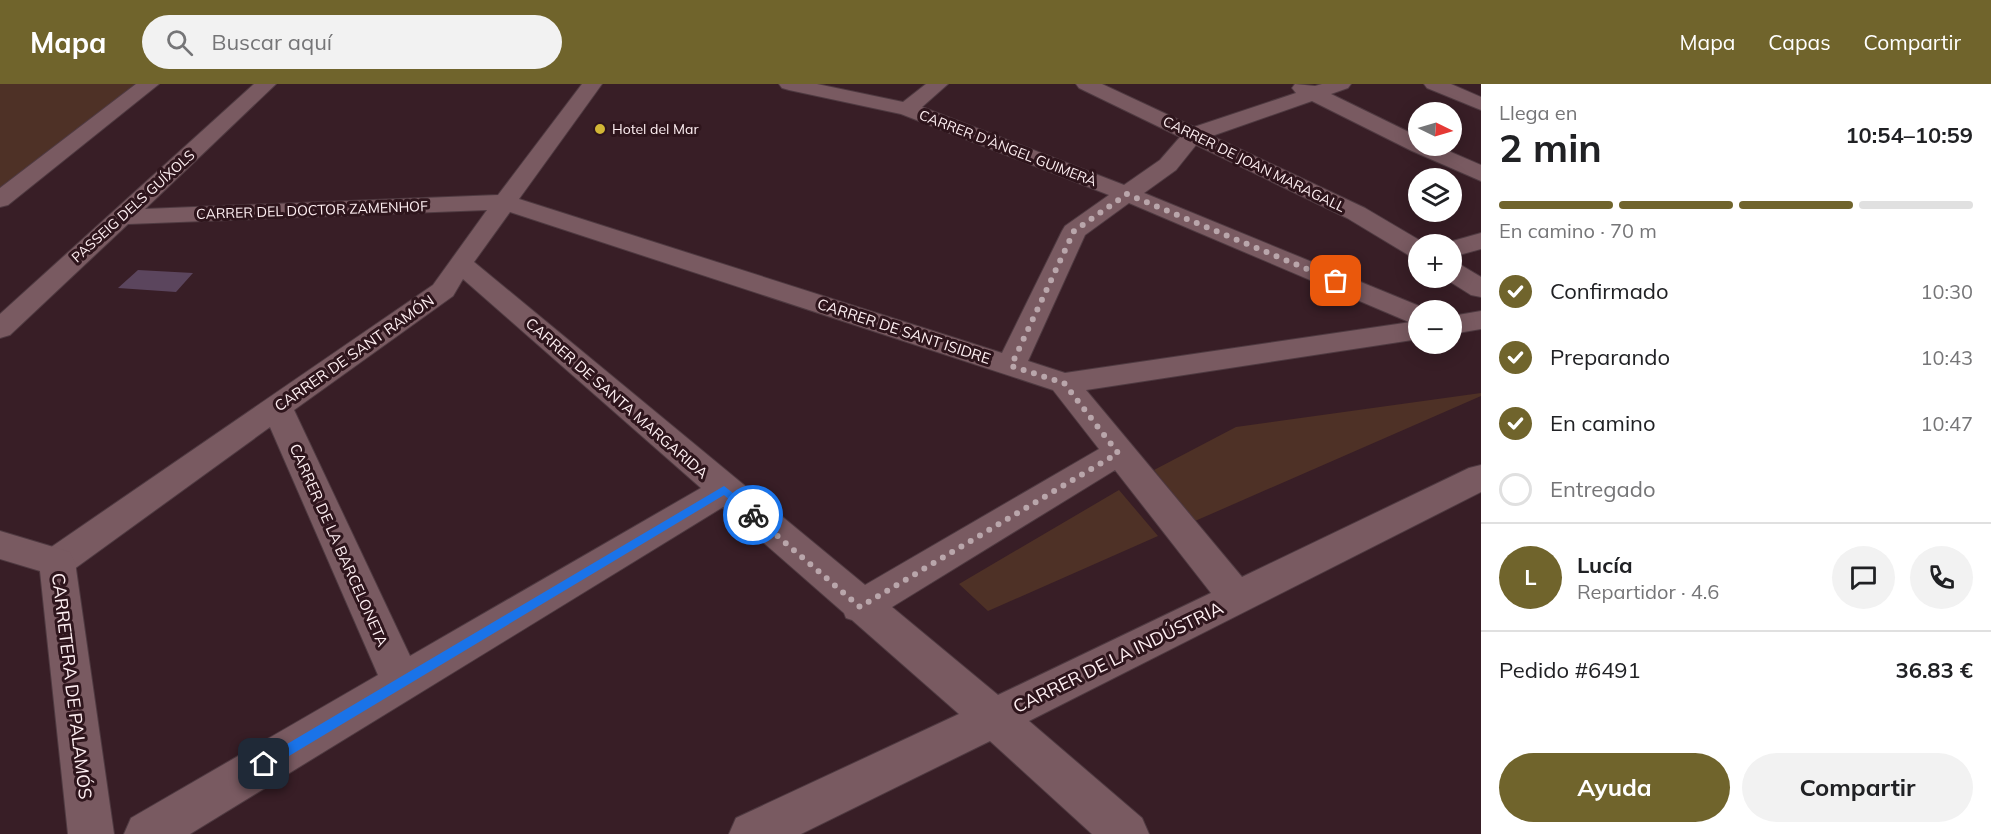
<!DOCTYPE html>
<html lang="es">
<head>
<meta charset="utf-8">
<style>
	:root { --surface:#fff; --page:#f2f2f2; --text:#202124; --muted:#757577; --line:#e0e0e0; --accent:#70642c }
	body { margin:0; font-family:Mulish,sans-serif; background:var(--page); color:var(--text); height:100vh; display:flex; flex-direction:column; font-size:22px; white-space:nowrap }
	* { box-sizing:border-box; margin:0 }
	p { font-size:20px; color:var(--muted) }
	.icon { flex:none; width:33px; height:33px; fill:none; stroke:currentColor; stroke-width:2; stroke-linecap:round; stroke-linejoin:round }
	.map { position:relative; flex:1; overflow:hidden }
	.sheet { display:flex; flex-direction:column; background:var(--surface); width:510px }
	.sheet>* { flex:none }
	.needle { width:39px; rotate:95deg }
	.fabs { position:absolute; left:1408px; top:18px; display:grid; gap:12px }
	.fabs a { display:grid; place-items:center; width:54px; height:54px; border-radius:50%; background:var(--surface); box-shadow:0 3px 15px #0003; font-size:30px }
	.pin { position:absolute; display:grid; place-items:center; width:51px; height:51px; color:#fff; margin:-26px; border-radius:12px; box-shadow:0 3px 9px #0006 }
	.courier { position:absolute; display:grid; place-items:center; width:60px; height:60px; margin:-30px; border:4px solid #1a73e8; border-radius:50%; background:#fff; color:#222; box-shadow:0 2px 8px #0007 }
	.summary em { font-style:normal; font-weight:700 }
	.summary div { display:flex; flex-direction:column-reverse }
	.summary { display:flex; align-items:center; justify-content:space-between; height:102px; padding:0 18px }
	h1 { font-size:39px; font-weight:700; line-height:45px }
	.bar { display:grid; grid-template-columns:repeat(4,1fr); gap:9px 6px; align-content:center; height:72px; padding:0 18px }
	.bar i { height:8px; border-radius:4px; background:var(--line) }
	.bar .active { background:var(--accent) }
	.bar p { grid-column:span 4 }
	.line { display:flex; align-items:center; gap:15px; padding:0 18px; border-top:2px solid var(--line) }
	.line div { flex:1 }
	.round { display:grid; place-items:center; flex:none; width:63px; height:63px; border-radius:32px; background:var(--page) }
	ol { padding:0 18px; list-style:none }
	li { display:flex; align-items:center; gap:18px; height:66px }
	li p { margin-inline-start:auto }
	li .icon { padding:6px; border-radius:50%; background:var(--accent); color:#fff; stroke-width:4 }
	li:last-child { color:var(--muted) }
	li i { width:33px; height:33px; border:3px solid var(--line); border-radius:50% }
	.button { display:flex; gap:12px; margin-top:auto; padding:12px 18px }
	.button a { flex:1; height:69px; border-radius:36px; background:var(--accent); color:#fff; font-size:24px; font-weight:700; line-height:69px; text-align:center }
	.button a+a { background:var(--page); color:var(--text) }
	header { display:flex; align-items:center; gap:36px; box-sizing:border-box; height:84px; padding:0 30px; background:var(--accent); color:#fff }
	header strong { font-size:28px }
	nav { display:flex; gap:33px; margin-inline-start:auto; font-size:21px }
	.search { width:420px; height:54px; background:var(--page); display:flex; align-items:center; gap:15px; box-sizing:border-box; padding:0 21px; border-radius:33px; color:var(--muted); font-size:22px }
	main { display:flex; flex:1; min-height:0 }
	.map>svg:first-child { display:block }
	.green { fill:#4e3126 }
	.water { fill:#5b455d }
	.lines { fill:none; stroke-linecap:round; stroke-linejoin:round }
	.minor-casing { stroke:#4f3a41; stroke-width:2 }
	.secondary-casing { stroke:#4f3a41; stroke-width:2 }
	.minor { fill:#795a61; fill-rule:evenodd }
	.secondary { fill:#795a61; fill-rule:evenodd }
	.route { fill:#1a73e8 }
	.done { stroke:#b9a6ab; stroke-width:6; stroke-dasharray:0 10.8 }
	.poi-dot { fill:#d2b736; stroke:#2e151c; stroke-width:2 }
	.labels { text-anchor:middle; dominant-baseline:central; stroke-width:6; stroke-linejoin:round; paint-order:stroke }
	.far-poi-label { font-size:14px; fill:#feeff2; stroke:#2e151c; text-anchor:start }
	.far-street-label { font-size:14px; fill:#feeff2; stroke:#2e151c }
	.street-label { font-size:15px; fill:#feeff2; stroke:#2e151c }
	.near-street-label { font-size:18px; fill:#feeff2; stroke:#2e151c }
</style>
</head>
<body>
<header>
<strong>Mapa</strong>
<div class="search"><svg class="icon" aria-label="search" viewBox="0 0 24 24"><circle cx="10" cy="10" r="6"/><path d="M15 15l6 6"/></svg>Buscar aquí</div>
<nav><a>Mapa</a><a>Capas</a><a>Compartir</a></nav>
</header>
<main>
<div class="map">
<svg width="1481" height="750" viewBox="0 0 1481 750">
	<rect width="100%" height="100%" fill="#381e26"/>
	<!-- green -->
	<path class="green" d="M0,0H138L0,105Z
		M1481,309V312L1195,437L1154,386L1236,343Z
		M1119,406L1158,452L988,527L959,500Z"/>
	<!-- water -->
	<path class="water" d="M138,186L193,189L176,208L118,204Z"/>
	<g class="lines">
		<defs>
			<path id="minor" d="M254,0H276L145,125L498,111L582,0H602L519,115L1002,269L1062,147L1065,142L1109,111L901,30L789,6L782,4L779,0H817L903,18L926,0H948L922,23L1124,101L1160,76L1180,53L1079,4L1076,0H1102L1194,43L1296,9L1292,4L1295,0L1315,2L1322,0H1351L1348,4L1331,10L1419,53V62H1437L1481,81V97L1412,67L1312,17L1212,52L1365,124L1426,160H1419V175L1410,172L1347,134L1196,61L1176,86L1144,109L1429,226H1419V255L1086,306L1242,493L1469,384L1481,381V408L1029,637L1142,734L1149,750H1092L990,657L801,750H729L736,734L959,630L852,536L846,534L844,529L723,423L190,750H124L131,734L378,591L270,343L70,488L57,493L44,488L39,478L44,468L433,201L487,126L128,140L10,251L0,254V230ZM1129,119L1409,238H1411L1065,289L1028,277L1085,151ZM510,128L1053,306L1099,365L865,501L474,178ZM463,195L701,404L410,572L294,326L453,212ZM1115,386L1211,509L998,611L892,523Z
				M1424,0H1451L1481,13V26L1427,4Z
				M1481,149V165L1452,173V160H1442Z
				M1452,179L1461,181L1481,193V213L1471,211L1444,194H1452Z
				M1481,227V245L1452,250V232Z"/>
			<path id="secondary" d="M136,0H159L8,121L0,123V104Z
				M0,447L70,468L75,478L114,750H68L40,487L0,475Z"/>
		</defs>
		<!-- minor casing -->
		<use href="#minor" class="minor-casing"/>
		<!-- secondary casing -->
		<use href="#secondary" class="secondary-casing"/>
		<!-- minor -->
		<use href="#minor" class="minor"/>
		<!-- secondary -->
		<use href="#secondary" class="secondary"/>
	</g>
	<!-- route -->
	<path class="route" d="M724,402L757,428V434H750L724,411L269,684L264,686L260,684L258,680L260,676Z"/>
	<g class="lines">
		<!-- done -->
		<path class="done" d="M753,431L860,523L1118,369L1064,299L1011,282L1074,147L1127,110L1336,197"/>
	</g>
	<!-- markers -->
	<circle class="poi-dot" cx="600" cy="45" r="6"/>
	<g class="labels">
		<!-- far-poi labels -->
		<g class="far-poi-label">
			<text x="612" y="45">Hotel del Mar</text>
		</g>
		<!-- far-street labels -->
		<g class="far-street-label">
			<text transform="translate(1008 64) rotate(21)">CARRER D'ÀNGEL GUIMERÀ</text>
			<text transform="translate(1254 80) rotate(26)">CARRER DE JOAN MARAGALL</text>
			<text transform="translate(133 122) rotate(-42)">PASSEIG DELS GUÍXOLS</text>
			<text transform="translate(312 126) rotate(-2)">CARRER DEL DOCTOR ZAMENHOF</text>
		</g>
		<!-- street labels -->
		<g class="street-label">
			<text transform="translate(904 247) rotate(18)">CARRER DE SANT ISIDRE</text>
			<text transform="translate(354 269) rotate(-35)">CARRER DE SANT RAMÓN</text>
			<text transform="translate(617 314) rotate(41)">CARRER DE SANTA MARGARIDA</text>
			<text transform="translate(339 461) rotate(66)">CARRER DE LA BARCELONETA</text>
		</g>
		<!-- near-street labels -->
		<g class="near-street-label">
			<text transform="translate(1118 573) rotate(-26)">CARRER DE LA INDÚSTRIA</text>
			<text transform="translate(72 602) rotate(83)">CARRETERA DE PALAMÓS</text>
		</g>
	</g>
</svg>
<div class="fabs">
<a><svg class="needle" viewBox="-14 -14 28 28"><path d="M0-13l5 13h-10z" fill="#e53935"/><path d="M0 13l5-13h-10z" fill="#757577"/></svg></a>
<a><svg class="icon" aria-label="layers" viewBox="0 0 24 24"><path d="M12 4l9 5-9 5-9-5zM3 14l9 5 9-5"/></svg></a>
<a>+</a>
<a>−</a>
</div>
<div class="pin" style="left:1336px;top:197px;background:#ea580c"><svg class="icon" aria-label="bag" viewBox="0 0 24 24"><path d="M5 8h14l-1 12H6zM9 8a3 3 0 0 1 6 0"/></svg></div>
<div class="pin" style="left:264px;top:680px;background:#1f2937"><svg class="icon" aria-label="home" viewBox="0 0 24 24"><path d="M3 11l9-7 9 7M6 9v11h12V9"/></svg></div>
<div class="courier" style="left:753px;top:431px"><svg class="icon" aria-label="bike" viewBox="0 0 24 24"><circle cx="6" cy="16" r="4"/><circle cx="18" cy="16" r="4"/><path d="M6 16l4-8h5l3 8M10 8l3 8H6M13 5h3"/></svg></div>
</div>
<section class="sheet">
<div class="summary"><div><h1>2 min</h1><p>Llega en</p></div><em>10:54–10:59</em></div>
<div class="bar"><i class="active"></i><i class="active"></i><i class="active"></i><i></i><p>En camino · 70 m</p></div>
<ol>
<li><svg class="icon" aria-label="check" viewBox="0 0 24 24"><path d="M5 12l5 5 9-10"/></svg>Confirmado<p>10:30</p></li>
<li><svg class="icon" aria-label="check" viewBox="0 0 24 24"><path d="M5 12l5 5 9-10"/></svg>Preparando<p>10:43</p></li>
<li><svg class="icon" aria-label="check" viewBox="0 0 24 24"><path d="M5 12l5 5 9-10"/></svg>En camino<p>10:47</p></li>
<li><i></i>Entregado</li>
</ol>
<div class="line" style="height:108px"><b class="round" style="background:var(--accent);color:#fff">L</b><div><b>Lucía</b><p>Repartidor · 4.6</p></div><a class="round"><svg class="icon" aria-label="chat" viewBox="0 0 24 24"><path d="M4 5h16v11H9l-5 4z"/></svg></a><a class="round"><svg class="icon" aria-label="phone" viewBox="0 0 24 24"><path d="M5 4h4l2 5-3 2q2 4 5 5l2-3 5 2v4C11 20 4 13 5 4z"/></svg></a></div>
<div class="line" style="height:78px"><div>Pedido #6491</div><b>36.83 €</b></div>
<div class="button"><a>Ayuda</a><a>Compartir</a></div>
</section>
</main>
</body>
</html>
